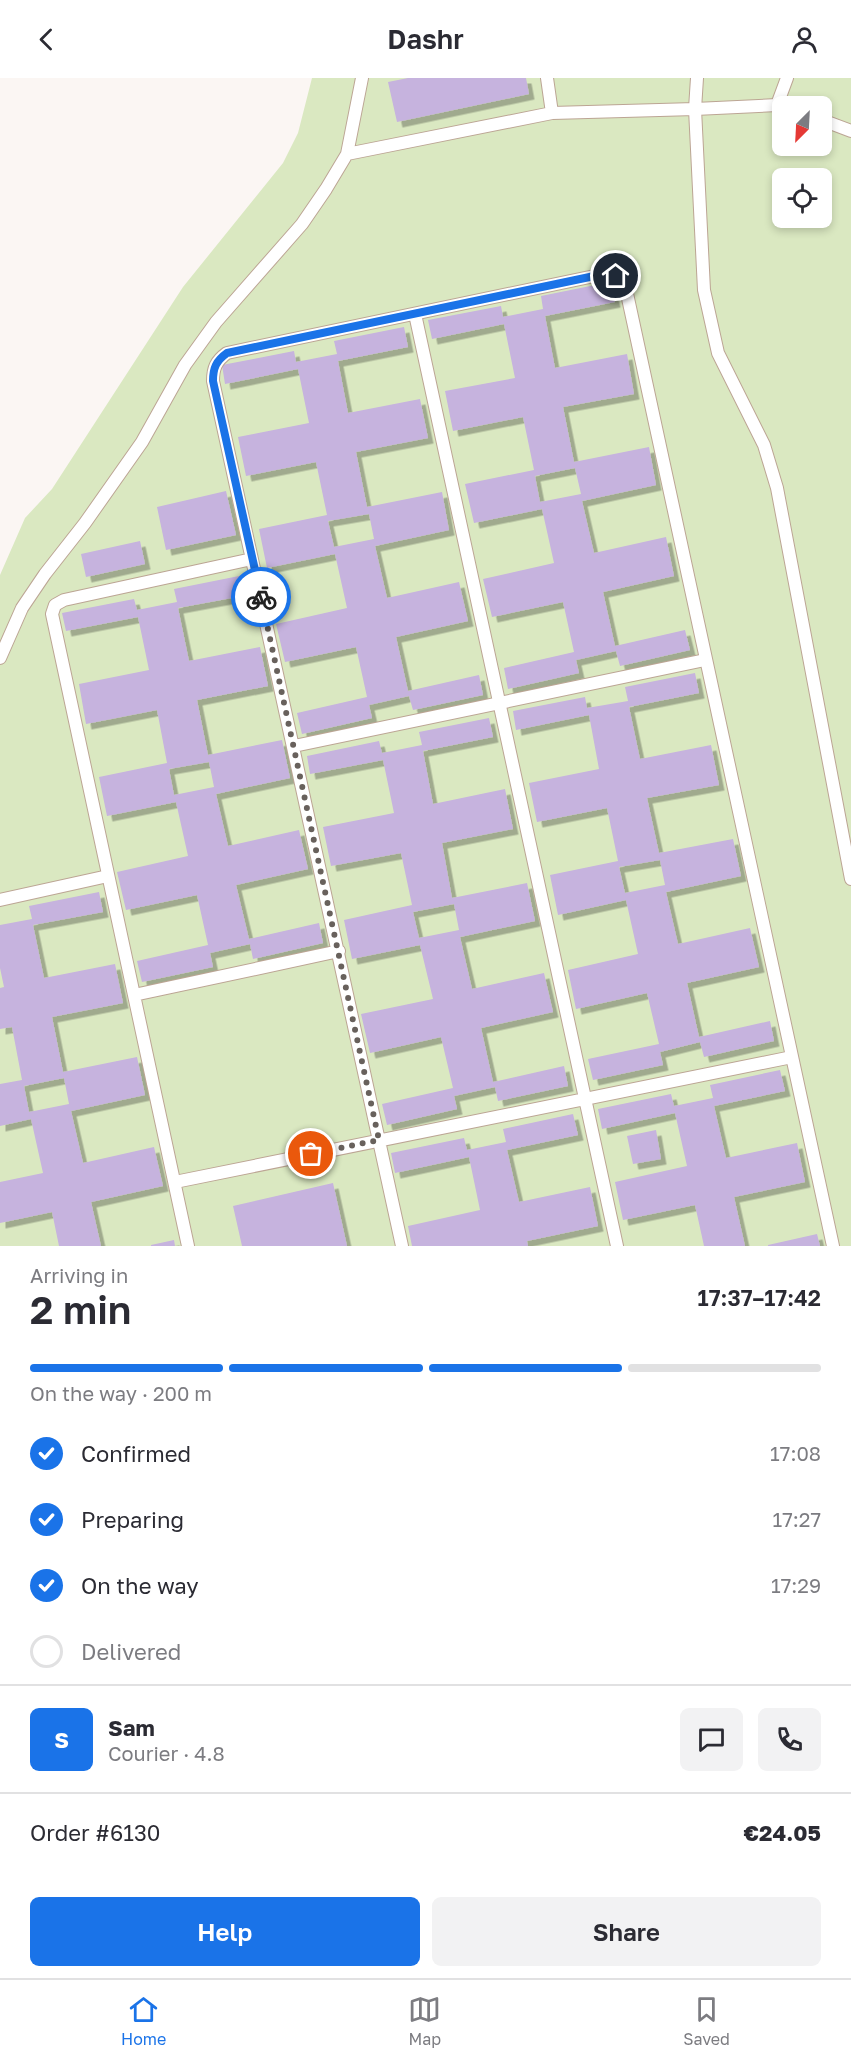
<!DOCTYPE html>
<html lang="en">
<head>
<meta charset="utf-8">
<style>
	:root { --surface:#fff; --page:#f2f2f3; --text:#2b2b33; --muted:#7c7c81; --line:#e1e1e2; --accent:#1a73e8 }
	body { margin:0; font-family:"Golos Text",sans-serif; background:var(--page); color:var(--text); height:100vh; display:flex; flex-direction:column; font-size:22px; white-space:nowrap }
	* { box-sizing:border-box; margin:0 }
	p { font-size:20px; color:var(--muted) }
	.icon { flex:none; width:33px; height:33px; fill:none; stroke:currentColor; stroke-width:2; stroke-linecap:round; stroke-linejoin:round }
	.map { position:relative; height:1168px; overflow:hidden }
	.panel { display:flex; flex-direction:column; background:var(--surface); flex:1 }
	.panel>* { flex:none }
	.needle { width:39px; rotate:204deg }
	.controls { position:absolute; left:772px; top:18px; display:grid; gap:12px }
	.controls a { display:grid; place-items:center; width:60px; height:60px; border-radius:9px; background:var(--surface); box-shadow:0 3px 9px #0003; font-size:30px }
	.pin { position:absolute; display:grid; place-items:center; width:51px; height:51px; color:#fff; margin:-26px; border:3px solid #fff; border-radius:50%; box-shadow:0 2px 6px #0007 }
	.courier { position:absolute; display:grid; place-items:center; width:60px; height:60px; margin:-30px; border:4px solid #1a73e8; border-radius:50%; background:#fff; color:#222; box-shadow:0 2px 8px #0007 }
	.head em { font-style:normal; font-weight:600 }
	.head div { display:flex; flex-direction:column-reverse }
	.head { display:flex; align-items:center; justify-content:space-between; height:102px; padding:0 30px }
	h1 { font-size:39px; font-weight:600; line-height:45px }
	.bar { display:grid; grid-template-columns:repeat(4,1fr); gap:9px 6px; align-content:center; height:72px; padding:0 30px }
	.bar i { height:8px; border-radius:4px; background:var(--line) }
	.bar .current { background:var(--accent) }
	.bar p { grid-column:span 4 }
	.line { display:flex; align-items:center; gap:15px; padding:0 30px; border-top:2px solid var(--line) }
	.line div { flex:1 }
	.round { display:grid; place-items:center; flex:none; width:63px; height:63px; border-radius:9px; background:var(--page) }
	ol { padding:0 30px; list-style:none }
	li { display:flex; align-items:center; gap:18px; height:66px }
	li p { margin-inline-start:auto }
	li .icon { padding:6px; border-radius:50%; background:var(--accent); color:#fff; stroke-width:4 }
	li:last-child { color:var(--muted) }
	li i { width:33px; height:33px; border:3px solid var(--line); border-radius:50% }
	.button { display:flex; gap:12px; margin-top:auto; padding:12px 30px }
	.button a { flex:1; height:69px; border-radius:9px; background:var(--accent); color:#fff; font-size:24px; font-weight:600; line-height:69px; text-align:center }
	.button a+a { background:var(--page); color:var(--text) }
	header { display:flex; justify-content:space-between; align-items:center; height:78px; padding:0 30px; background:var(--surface); font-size:27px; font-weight:600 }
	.menu { display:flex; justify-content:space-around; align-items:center; height:84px; border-top:2px solid var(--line); background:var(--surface); font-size:16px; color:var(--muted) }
	.menu a { display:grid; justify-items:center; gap:3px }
	.menu .current { color:var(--accent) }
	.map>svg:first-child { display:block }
	.green { fill:#dae8c1; fill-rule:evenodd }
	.building { fill:#c6b3de; fill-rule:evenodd; filter:url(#shadow) }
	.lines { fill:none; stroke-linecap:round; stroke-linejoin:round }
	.lane-casing { stroke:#bca594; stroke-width:14 }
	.lane { stroke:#fff; stroke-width:12 }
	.done { stroke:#68615c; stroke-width:6; stroke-dasharray:0 10.8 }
	.route { stroke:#1a73e8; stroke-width:8 }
</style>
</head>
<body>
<header><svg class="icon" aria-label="back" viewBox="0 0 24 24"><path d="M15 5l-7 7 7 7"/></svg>Dashr<svg class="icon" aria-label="person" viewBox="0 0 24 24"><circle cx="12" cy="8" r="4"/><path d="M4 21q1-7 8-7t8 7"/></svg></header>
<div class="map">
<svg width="851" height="1168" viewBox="0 0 851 1168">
	<defs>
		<filter id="shadow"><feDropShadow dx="5.5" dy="5.5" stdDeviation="0" flood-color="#0004"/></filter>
	</defs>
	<rect width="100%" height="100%" fill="#fbf6f3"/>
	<!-- green -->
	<path class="green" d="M312,0H851V1168H0V497L25,440L52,411L183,209L283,85L298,55ZM783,28H822V68H783ZM783,100H822V140H783Z"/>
	<!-- building -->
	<path class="building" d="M408,0H526L529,16L397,44L388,4Z
		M610,204L615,224L545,238L555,290L627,276L634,316L563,329L574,384L649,369L656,407L582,423L594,475L666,459L674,498L603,514L615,568L685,552L690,572L620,588L616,573L576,582L579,595L508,611L504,590L574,574L563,524L492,539L483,501L554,485L542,431L474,445L465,406L534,392L523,339L453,353L445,313L515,300L504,246L432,261L428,242L501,228L503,239L543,231L541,218ZM575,390L581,416L540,424L535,398Z
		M404,249L408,269L338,283L348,335L420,321L428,360L356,374L367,429L442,414L449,452L375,468L387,520L459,504L468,543L396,559L408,613L479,597L483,617L413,632L409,618L369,627L372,640L302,656L297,635L367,619L356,569L285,584L276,546L347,530L335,476L267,490L259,451L327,437L316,384L246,398L238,359L309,345L298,291L225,306L222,287L294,273L296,284L337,276L334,263ZM369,436L374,461L334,469L328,443Z
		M226,413L236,457L166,472L157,429Z
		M140,463L145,486L86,499L81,476Z
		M244,497L248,517L178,530L189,583L260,569L268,608L197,622L208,677L282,662L290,700L216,716L228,768L299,752L308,791L236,807L249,861L319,845L323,865L253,881L250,866L210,875L213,889L142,904L137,883L208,867L197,817L126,832L117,794L188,778L176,724L107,738L99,699L167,685L157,632L86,646L79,606L149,592L138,539L66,553L62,535L134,521L137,532L177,524L174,511ZM209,684L214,709L174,717L169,691Z
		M695,595L699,615L629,629L640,681L711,667L719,707L647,720L659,775L733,761L741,798L666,814L678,866L750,850L759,889L687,905L699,959L770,943L774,963L704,979L700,964L660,974L663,987L593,1002L588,981L659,966L647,915L576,931L568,892L638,876L626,822L558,837L550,797L618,783L607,730L537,744L529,705L599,691L589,637L516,652L513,633L585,619L587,630L628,623L625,609ZM660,782L665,807L625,815L619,789Z
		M489,640L493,659L423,673L433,726L505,711L513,751L442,765L452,820L527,805L535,843L460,859L472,911L544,895L553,934L481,950L493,1004L564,988L568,1008L498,1023L495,1009L454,1018L457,1031L387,1047L382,1026L453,1010L441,959L370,975L361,936L433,921L420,867L352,881L344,842L412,827L401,775L331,788L323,749L394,735L383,682L310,696L307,678L379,663L382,675L422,667L419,654ZM454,826L459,852L419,860L413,834Z
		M99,814L103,834L33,847L44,900L115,886L123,925L52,939L63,994L137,979L145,1017L71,1033L83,1085L154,1069L163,1108L91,1124L101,1168H59L52,1134L0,1145V1104L43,1095L31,1041L0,1048V1006L22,1002L12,949L0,951V910L4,909L0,890V847L32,841L29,828ZM64,1000L69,1026L29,1034L24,1008Z
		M780,992L785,1013L714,1028L726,1080L797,1065L805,1104L734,1119L745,1168H704L695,1127L623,1142L615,1104L687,1088L675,1035L602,1051L598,1031L671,1016L674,1028L713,1020L710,1007Z
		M573,1036L578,1057L507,1072L519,1124L590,1109L598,1148L527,1163L528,1168H412L408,1148L480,1132L469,1079L395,1095L391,1075L464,1060L467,1072L506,1064L503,1051Z
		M656,1052L661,1081L633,1086L627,1058Z
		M333,1105L347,1168H242L233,1128Z
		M817,1156L820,1168H768V1167Z
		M174,1162L175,1168H151V1167Z"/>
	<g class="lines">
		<defs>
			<path id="lane" d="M547,0L552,35
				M697,0L695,31L704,212L718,275L764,367L777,410L851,801
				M777,27L787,0
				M822,42L851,53
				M347,76L552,35L695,31L777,27L783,29
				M415,236L617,1168
				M0,580L22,530L45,496L85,445L142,364L185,287L216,244L302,146L326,111L347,76L362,0
				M294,668L705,582
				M0,822L108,798
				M134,917L339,873
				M175,1104L792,979
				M188,1168L52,536L55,527L64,522L252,481
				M402,1168L213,303C213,290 216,283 227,275L604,196C616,198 621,200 626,211L833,1168"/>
		</defs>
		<!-- lane casing -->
		<use href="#lane" class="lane-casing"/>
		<!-- lane -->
		<use href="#lane" class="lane"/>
	</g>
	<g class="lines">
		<!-- done -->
		<path class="done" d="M261,519L379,1062L311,1076"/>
		<!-- route -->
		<path class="route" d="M261,519L213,303C213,290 216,283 227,275L604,196L616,198"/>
	</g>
</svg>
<div class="controls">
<a><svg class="needle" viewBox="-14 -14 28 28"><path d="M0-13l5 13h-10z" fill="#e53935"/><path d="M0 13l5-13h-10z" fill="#7c7c81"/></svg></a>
<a><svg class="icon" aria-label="locate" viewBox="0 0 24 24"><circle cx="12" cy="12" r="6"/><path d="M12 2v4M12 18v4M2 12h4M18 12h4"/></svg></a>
</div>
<div class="pin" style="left:311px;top:1076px;background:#ea580c"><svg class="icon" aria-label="bag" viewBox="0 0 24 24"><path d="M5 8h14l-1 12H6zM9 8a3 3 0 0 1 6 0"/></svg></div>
<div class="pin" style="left:616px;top:198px;background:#1f2937"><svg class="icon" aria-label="home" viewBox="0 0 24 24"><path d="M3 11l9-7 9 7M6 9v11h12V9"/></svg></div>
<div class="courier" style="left:261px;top:519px"><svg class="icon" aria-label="bike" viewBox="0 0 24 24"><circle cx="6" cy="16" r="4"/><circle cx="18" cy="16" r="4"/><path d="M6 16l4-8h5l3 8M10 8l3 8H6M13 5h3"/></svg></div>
</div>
<section class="panel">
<div class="head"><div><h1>2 min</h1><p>Arriving in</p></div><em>17:37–17:42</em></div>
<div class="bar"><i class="current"></i><i class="current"></i><i class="current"></i><i></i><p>On the way · 200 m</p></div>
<ol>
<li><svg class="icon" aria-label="check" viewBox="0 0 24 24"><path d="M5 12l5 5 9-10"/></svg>Confirmed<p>17:08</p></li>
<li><svg class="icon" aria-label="check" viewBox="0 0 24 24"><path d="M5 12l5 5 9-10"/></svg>Preparing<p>17:27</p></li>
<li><svg class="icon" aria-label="check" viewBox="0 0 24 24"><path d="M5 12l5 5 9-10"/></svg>On the way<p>17:29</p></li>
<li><i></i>Delivered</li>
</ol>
<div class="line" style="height:108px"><b class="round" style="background:var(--accent);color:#fff">S</b><div><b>Sam</b><p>Courier · 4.8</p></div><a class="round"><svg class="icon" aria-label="chat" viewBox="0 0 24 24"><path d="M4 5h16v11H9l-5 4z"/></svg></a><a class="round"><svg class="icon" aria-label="phone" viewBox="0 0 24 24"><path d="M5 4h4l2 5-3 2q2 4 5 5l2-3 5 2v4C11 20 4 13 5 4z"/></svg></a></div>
<div class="line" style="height:78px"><div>Order #6130</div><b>€24.05</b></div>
<div class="button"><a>Help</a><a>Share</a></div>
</section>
<nav class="menu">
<a class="current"><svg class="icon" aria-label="home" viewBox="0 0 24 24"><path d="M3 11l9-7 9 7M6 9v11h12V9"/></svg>Home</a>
<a><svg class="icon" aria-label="map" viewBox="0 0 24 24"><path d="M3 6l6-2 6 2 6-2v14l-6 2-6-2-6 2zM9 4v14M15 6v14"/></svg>Map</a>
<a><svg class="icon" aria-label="saved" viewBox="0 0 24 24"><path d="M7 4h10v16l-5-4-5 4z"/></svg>Saved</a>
</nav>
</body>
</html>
